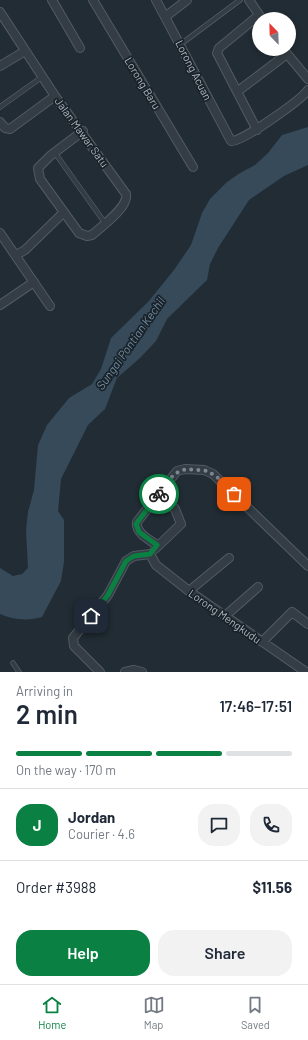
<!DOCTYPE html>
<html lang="en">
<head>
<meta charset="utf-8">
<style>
	:root { --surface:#fff; --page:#f2f2f3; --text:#1f2937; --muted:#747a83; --line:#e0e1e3; --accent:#0b8043 }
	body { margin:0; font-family:Barlow,sans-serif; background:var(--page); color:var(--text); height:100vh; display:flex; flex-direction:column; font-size:15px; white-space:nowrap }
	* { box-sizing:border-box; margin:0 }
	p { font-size:13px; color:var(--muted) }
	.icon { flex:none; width:22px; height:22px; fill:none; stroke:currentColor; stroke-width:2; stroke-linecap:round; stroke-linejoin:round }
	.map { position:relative; height:672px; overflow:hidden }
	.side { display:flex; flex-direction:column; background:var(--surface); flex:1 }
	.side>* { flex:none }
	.needle { width:26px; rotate:337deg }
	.tools { position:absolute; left:252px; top:12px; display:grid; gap:8px }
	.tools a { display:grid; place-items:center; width:44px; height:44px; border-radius:50%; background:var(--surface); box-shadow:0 2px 6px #0003; font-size:20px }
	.pin { position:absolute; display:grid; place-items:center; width:34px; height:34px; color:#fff; margin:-17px; border-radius:8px; box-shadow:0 2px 6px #0006 }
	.courier { position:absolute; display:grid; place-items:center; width:40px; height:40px; margin:-20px; border:3px solid #0b8043; border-radius:50%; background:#fff; color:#222; box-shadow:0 1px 5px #0007 }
	.summary em { font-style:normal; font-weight:600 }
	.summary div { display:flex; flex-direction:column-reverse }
	.summary { display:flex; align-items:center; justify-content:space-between; height:68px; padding:0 16px }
	h1 { font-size:26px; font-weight:600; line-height:30px }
	.bar { display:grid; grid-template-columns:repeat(4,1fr); gap:6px 4px; align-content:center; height:48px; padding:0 16px }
	.bar i { height:5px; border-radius:3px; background:var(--line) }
	.bar .active { background:var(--accent) }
	.bar p { grid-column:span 4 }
	.line { display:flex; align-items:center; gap:10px; padding:0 16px; border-top:1px solid var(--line) }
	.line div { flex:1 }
	.round { display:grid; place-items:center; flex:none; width:42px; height:42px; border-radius:16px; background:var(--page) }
	.action { display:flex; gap:8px; margin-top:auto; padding:8px 16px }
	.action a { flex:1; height:46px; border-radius:16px; background:var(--accent); color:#fff; font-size:16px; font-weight:600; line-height:46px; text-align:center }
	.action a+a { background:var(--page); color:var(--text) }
	.dock { display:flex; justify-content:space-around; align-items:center; height:56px; border-top:1px solid var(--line); background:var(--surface); font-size:11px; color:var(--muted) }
	.dock a { display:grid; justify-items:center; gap:2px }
	.dock .active { color:var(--accent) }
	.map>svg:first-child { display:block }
	.water { fill:#364a5a }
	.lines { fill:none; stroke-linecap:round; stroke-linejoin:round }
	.lane-casing { stroke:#525b63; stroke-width:5.5 }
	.street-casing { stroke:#525b63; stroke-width:10 }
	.lane { stroke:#343d45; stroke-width:4 }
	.street { stroke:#343d45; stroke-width:8 }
	.done { stroke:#7d8790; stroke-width:4; stroke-dasharray:0 7.2 }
	.route { stroke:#0b8043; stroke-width:5 }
	.labels { text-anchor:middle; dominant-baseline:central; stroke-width:3.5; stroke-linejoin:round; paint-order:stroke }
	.street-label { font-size:11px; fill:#aeb8c2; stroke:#1a2229 }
	.water-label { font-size:12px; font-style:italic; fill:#718da3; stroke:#1a2229 }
</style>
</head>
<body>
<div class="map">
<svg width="308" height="672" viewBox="0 0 308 672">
	<rect width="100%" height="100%" fill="#212c34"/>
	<!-- water -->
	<path class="water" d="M308,127V165L284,176L249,200L218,248L210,264L207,280L167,319L156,341L140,358L117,378L105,409L88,425L61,479L58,511L64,520V562L61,581L42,617C29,621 12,620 0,614V568L13,576L22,574L28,568L26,530L28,512L34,490L38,445L47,425L69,398L92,384L101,369L111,338L148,302L174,270L191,245L202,213L210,199L227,182L240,173L255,165L268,153L282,135Z"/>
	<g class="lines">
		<defs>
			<path id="lane" d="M181,44L240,0
				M0,107L42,77
				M55,153L105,223
				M13,663L19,672"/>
			<path id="street" d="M52,0L80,48
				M93,0L193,167
				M156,0L231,141C242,142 301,100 308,90
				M249,0L262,19
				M0,12L55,96L126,194C129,207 102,226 92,235L87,236L79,233L40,179L38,168L50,156L83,131
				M165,17L187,0
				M283,49L308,79
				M0,66L25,51
				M238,91L287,54
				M0,122L5,128L10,129L55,96
				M257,130L217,53L219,48L259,15
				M0,233L50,306
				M16,255L25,250L63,213
				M0,305L34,282
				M157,545C150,540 135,533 137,522L177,471L185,469L204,470L213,474L308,566
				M155,549L181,524L175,509L159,494
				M150,554L156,565L189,591L306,672
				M189,591L229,558
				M225,616L258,587
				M262,642L292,612L308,624
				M100,672L74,646L73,638L108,595L126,561L134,556L150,554
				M125,672L134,670L142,672"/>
		</defs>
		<!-- lane casing -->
		<use href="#lane" class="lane-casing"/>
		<!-- street casing -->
		<use href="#street" class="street-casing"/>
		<!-- lane -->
		<use href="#lane" class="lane"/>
		<!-- street -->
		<use href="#street" class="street"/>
	</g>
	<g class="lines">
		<!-- done -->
		<path class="done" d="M159,494L174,474L186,469L208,471L218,478L234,494"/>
		<!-- route -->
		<path class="route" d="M91,616L108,595L126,561L134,556L150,554L157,545L139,532L136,524L159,494"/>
	</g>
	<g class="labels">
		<!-- street labels -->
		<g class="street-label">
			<text transform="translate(194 70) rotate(63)">Lorong Acuan</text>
			<text transform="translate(143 83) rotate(59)">Lorong Baru</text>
			<text transform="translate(82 132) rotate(54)">Jalan Mawar Satu</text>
			<text transform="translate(225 616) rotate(35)">Lorong Mengkudu</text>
		</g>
		<!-- water labels -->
		<g class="water-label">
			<text transform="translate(130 343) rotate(-55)">Sungai Pontian Kechil</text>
		</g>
	</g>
</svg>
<div class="tools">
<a><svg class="needle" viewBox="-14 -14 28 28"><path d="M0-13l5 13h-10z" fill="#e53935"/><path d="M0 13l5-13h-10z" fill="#747a83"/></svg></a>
</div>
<div class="pin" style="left:234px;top:494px;background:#ea580c"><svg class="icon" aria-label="bag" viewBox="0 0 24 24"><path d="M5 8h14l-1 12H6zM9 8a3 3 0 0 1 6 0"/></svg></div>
<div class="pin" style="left:91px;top:616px;background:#1f2937"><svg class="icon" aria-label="home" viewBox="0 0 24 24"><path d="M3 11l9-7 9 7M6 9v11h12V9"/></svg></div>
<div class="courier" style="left:159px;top:494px"><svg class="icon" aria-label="bike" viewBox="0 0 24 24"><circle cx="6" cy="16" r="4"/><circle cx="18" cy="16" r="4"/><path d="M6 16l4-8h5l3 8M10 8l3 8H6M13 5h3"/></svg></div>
</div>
<section class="side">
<div class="summary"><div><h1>2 min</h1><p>Arriving in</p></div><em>17:46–17:51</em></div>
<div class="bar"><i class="active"></i><i class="active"></i><i class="active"></i><i></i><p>On the way · 170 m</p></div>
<div class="line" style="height:72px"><b class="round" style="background:var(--accent);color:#fff">J</b><div><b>Jordan</b><p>Courier · 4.6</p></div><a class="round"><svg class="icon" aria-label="chat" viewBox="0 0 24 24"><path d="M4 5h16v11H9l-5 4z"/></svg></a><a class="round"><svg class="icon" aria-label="phone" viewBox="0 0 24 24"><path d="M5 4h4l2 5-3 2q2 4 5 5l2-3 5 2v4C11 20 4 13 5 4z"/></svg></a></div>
<div class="line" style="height:52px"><div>Order #3988</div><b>$11.56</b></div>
<div class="action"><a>Help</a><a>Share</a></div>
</section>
<nav class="dock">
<a class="active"><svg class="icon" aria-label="home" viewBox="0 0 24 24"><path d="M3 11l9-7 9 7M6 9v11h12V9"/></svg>Home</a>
<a><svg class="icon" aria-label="map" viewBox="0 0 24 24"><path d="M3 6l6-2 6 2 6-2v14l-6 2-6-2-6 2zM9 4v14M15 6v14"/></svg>Map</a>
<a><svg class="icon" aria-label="saved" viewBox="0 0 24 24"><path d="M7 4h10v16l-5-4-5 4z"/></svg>Saved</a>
</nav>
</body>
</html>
